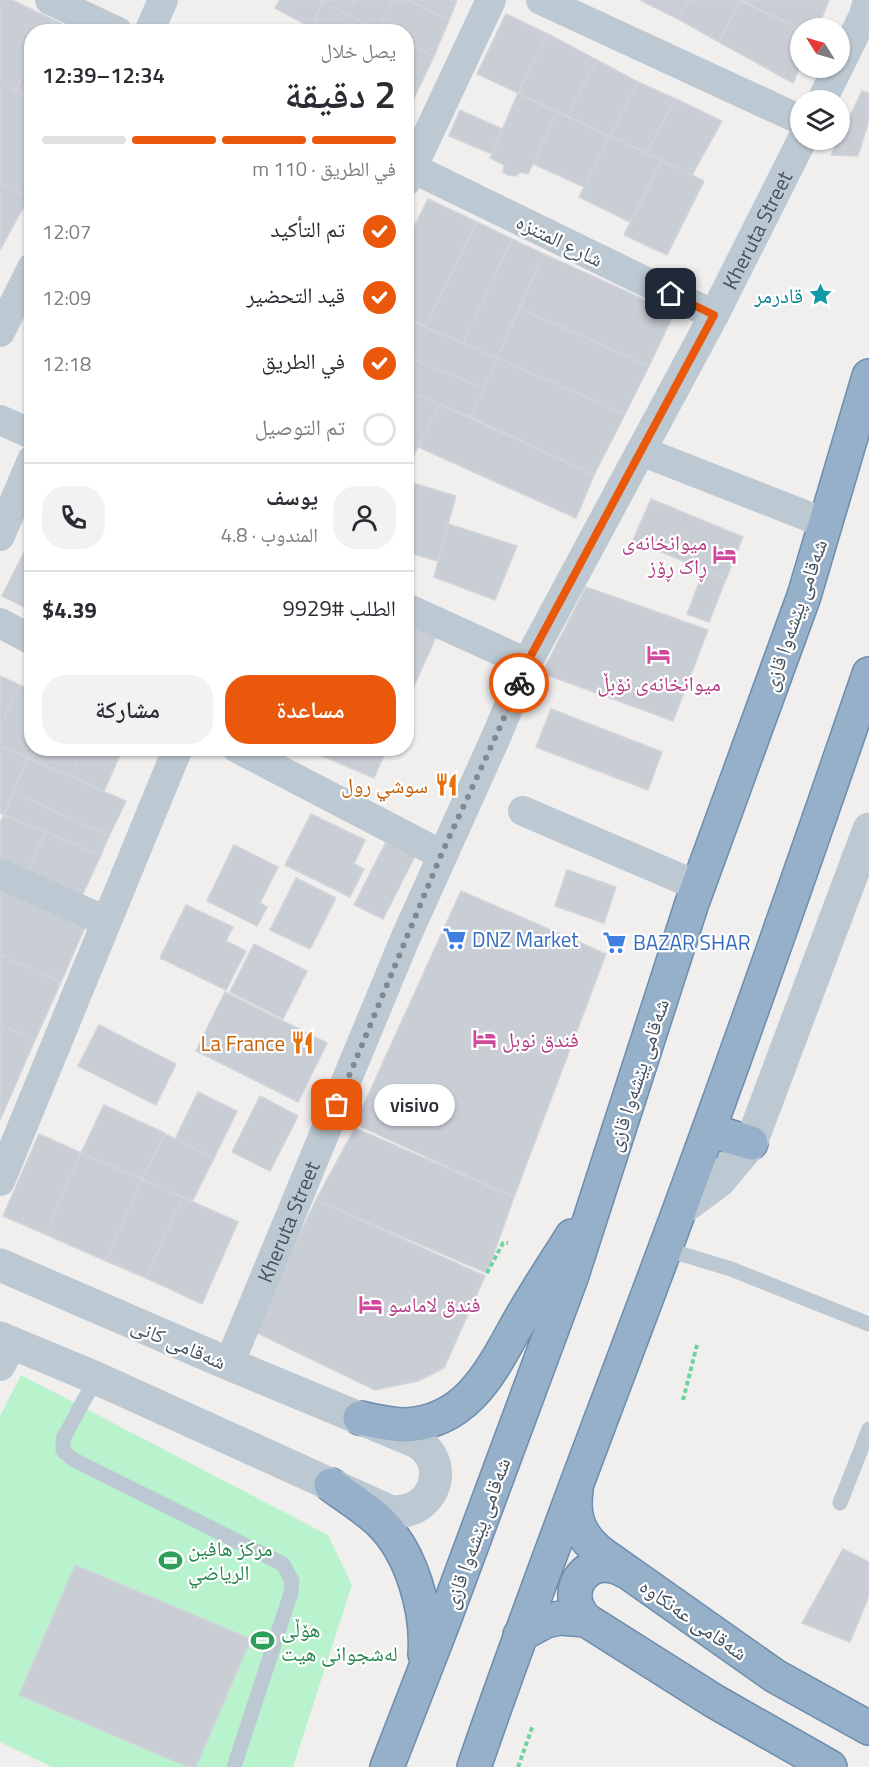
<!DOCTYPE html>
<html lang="ar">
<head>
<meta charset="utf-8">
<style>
	:root { --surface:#fff; --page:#f2f2f3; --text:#2b2b33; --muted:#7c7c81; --line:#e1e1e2; --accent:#ea580c }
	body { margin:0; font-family:"Titillium Web","Noto Naskh Arabic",sans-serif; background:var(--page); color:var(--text); direction:rtl; height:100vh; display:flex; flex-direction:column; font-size:22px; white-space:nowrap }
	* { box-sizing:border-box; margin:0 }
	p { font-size:20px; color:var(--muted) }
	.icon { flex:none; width:33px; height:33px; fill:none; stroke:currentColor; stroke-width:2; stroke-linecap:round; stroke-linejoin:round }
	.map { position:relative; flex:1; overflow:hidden; direction:ltr }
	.drawer { position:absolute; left:24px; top:24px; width:390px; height:732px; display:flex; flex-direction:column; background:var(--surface); border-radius:24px; box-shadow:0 2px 4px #0004; direction:rtl }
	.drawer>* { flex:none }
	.needle { width:39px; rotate:307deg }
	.tools { position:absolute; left:790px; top:18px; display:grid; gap:12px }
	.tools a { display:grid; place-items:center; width:60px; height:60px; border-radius:50%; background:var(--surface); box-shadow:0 2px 4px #0004; font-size:30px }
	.pin { position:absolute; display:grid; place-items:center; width:51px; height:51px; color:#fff; margin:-26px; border-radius:12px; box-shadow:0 3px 9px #0006 }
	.courier { position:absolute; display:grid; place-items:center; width:60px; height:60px; margin:-30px; border:4px solid #ea580c; border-radius:50%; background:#fff; color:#222; box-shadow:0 2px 8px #0007 }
	.bubble { position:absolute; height:42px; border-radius:21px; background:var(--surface); box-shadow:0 2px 4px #0004; font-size:20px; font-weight:600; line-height:42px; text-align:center; direction:rtl }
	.summary em { font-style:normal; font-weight:600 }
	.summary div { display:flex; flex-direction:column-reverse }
	.summary { display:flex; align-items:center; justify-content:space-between; height:102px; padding:0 18px }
	h1 { font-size:39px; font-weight:600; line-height:45px }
	.bar { display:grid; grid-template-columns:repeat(4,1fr); gap:9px 6px; align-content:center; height:72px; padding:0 18px }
	.bar i { height:8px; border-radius:4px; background:var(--line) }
	.bar .selected { background:var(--accent) }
	.bar p { grid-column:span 4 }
	.line { display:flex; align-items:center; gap:15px; padding:0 18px; border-top:2px solid var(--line) }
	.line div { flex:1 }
	.round { display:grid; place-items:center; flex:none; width:63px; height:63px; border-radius:24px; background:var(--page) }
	ol { padding:0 18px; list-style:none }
	li { display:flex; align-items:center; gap:18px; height:66px }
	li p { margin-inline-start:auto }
	li .icon { padding:6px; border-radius:50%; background:var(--accent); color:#fff; stroke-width:4 }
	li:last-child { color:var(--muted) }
	li i { width:33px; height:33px; border:3px solid var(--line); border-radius:50% }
	.cta { display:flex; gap:12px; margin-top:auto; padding:12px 18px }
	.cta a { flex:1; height:69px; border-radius:24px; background:var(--accent); color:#fff; font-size:24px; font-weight:600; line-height:69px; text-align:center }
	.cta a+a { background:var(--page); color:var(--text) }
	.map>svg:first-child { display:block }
	.green { fill:#b8f3ce }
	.building { fill:#c9cdd4; stroke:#d1d4da; stroke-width:1.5 }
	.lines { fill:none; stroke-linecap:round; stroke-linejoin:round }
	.trunk-casing { stroke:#6c8dae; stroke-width:36 }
	.path { stroke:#6cd59f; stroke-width:4; stroke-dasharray:4.5 3; stroke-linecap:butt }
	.service { stroke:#bdc9d2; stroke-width:15 }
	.minor { stroke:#bdc9d2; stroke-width:30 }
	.tertiary { stroke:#bdc9d2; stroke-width:33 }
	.trunk { stroke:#96b0c9; stroke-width:33 }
	.done { stroke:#818990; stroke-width:6; stroke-dasharray:0 10.8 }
	.route { stroke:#ea580c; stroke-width:8 }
	.labels { text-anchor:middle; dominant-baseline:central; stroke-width:4.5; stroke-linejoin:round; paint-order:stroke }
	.street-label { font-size:21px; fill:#44525e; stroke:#fff }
	.culture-label { font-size:21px; fill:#0d838f; stroke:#fff; text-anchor:end }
	.hotel-label { font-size:21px; fill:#b23c85; stroke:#fff; text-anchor:start }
	.food-label { font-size:21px; fill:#c56008; stroke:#fff; text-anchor:end }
	.shop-label { font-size:21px; fill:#366cbe; stroke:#fff; text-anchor:start }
	.leisure-label { font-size:21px; fill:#27864d; stroke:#fff; text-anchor:start }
</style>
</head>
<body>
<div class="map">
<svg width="869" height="1767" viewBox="0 0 869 1767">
	<rect width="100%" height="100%" fill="#f1eeee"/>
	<!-- green -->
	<path class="green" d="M21,1375L328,1535L352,1585L293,1767H52L0,1742V1416Z"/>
	<!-- building -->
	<path class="building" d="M0,0H12L54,20L47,32H32V60L15,90L0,83Z
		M280,0H323L312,28L275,8Z
		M323,0H355L348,15L322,2Z
		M355,0H392L379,30L348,15Z
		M392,0H407L449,20L434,56L406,43V32L379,30Z
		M407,0H457L449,20Z
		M640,0H688L678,19Z
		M688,0H741L719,42L678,19Z
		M741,0H829L818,28L801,29Z
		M740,1L801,29V65L793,83L719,42Z
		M322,2L379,30L378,32H310Z
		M506,14L548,34L518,93L477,74Z
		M54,20L76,32H47Z
		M548,34L597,60L567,116L518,93Z
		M406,43L434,56L406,115Z
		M32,60V99L15,90Z
		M597,60L638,82L610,136L567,116Z
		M638,82L676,99L646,153L610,136Z
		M0,83L32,99V192L29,197L0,183Z
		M862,91L869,93V120L858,156L831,155Z
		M518,93L557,112L528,174L520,172L516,176L508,175L503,172L504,165L490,158Z
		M676,99L722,121L692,175L646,153Z
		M460,110L502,129L492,154L449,136Z
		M557,112L610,136L584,187L533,164Z
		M610,136L662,160L630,222L579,197Z
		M662,160L704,181L667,255L624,235Z
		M0,183L29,197L0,250Z
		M428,199L477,222L425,327L406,318V243Z
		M477,222L512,239L463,343L425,327Z
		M512,239L544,254L497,358L463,343Z
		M544,254L674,313L649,366L519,308Z
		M519,308L649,366L625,414L497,358Z
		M406,318L497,358L484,388L406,356Z
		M406,356L484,388L471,417L406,391Z
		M497,358L625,414L594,475L471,417Z
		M406,391L439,404L413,457L406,455Z
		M439,404L594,475L576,518L418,447Z
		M406,455L413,457L406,476Z
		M406,481L456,496L438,561L406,552Z
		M651,499L743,537L726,579L633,540Z
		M448,524L517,546L495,600L434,577Z
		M32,536V611L2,596Z
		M704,570L726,579L709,622L687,614Z
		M586,587L708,630L673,721L542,673Z
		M406,624L436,637L406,704Z
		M0,676L20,685L0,727Z
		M20,685L32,690V748H37L31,760L0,746V727Z
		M551,709L662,752L648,790L536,747Z
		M0,746L28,758L4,815L0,813Z
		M37,748H82L70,776L31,760Z
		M82,748H123L104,791L70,776Z
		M323,748H387L374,778L320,755Z
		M28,758L126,801L109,836L13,792Z
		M13,792L109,836L101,855L4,815Z
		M311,814L365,840L354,864L364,869L350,897L285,865Z
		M4,815L45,832L28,873L0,861V823Z
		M45,832L101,855L81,898L28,873Z
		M386,842L415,856L383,919L354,905Z
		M234,845L278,867L260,903L267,907L257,926L207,901Z
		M567,870L616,887L604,923L555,906Z
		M296,878L336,898L310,949L270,930Z
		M0,887L86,925L61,982L0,955Z
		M461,891L606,954L514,1197L355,1124Z
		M186,905L233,927L226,941L246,951L226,990L160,958Z
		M254,944L307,971L283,1019L230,992Z
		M0,955L61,982L35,1040L0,1025Z
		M225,992L327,1043L298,1102L196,1051Z
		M0,1025L35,1040L0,1120Z
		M99,1025L176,1064L156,1105L78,1066Z
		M198,1092L237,1111L214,1158L175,1139Z
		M260,1096L298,1116L270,1171L232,1152Z
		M104,1105L165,1133L142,1179L81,1153Z
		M355,1128L514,1197L487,1273L316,1200Z
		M39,1134L81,1153L45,1234L3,1216Z
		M165,1134L214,1158L192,1202L142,1179Z
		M81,1153L142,1179L106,1261L45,1234Z
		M142,1179L182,1197L146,1278L106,1261Z
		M182,1197L238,1222L202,1304L146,1278Z
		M316,1200L485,1276L444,1368L418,1381L375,1390L253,1331Z
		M843,1549L869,1562V1596L850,1642L802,1623Z
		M75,1565L251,1639L196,1767H188L19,1695Z"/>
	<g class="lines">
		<defs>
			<path id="trunk" d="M709,1130L751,1143
				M360,1418C375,1421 390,1425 405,1425C470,1422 493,1367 521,1318C537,1290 555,1263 572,1236
				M331,1485C347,1497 365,1508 379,1521C412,1552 428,1611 425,1654
				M576,1490C572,1518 580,1537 602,1554L775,1676L869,1728
				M586,1620C557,1590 590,1550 625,1571
				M520,1635L546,1621L560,1618L586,1620L714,1701L830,1767
				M387,1767L443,1623L571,1278L692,903L804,596L869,376
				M474,1767C538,1581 610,1398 678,1214C744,1035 807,855 869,674"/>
		</defs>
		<!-- trunk casing -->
		<use href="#trunk" class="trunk-casing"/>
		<!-- path -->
		<path class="path" d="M487,1273L503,1243H508
			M683,1400L697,1345
			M518,1767L533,1725"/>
		<!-- service -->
		<path class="service" d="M665,1249L731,1269L869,1324
			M96,1378L63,1439V1451L74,1460L283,1564L292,1581L291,1593L234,1767
			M840,1503L869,1429"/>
		<!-- minor -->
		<g class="minor">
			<path d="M50,0L118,32"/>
			<path d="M541,0L801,120"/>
			<path d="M149,32L163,0"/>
			<path d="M840,64L864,15L868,0"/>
			<path d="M822,100L838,68"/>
			<path d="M406,165L714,315"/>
			<path d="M406,181L491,0"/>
			<path d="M0,332L32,268"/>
			<path d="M0,420L32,434"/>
			<path d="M641,451L825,523"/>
			<path d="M0,536L32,460"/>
			<path d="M406,608L527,663"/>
			<path d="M0,623L32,640"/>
			<path d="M237,748L442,855"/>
			<path d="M523,811L698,886"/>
			<path d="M0,874L106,921"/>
			<path d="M0,1181L178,748"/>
			<path id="s1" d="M229,1364L405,939L496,737L527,663L714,315L802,140"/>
			<path d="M0,1366L13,1343"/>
		</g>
		<!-- tertiary -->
		<path class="tertiary" d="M680,1210L719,1181L751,1143L869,829
			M0,1265L229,1364L417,1442C454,1466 431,1518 389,1511L96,1378L0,1338"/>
		<!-- trunk -->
		<use href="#trunk" class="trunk"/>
	</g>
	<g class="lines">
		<!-- done -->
		<path class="done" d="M337,1105L441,855L496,736L519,683"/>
		<!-- route -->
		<path class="route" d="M519,683L527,663L714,315L671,294"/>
	</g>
	<!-- icons -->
	<defs>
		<symbol id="sight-bare" viewBox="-9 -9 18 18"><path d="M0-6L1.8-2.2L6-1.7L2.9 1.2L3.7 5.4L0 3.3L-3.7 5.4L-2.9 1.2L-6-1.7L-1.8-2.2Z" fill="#0f9aa8" stroke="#fff" stroke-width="2.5" paint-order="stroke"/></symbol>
		<symbol id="hotel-bare" viewBox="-9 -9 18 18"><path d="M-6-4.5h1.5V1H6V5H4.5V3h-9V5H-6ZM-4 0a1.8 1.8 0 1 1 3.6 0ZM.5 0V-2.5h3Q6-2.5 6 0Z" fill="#d1479c" stroke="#fff" stroke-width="2.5" paint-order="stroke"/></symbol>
		<symbol id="restaurant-bare" viewBox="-9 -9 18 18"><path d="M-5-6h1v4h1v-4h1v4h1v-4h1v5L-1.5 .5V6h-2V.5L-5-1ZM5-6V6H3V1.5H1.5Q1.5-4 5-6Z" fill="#e8710a" stroke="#fff" stroke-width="2.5" paint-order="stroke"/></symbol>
		<symbol id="supermarket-bare" viewBox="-9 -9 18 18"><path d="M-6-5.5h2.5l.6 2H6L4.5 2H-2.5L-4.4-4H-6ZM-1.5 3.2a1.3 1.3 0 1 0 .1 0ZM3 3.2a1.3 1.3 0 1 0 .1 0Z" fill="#3f7fe0" stroke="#fff" stroke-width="2.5" paint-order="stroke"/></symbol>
		<symbol id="stadium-bare" viewBox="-9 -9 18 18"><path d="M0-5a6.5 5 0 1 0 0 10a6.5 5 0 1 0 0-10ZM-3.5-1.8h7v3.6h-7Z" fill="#2e9e5b" stroke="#fff" stroke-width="2.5" paint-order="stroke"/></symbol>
	</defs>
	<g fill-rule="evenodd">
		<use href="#sight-bare" x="804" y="278" width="33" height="33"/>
		<use href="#hotel-bare" x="708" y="538" width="33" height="33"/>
		<use href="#hotel-bare" x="642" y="638" width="33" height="33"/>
		<use href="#restaurant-bare" x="430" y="768" width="33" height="33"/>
		<use href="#supermarket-bare" x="438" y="922" width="33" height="33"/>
		<use href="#supermarket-bare" x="598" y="926" width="33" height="33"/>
		<use href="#hotel-bare" x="468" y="1022" width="33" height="33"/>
		<use href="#restaurant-bare" x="286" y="1026" width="33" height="33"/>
		<use href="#hotel-bare" x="354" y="1288" width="33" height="33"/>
		<use href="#stadium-bare" x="154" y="1544" width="33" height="33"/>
		<use href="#stadium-bare" x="246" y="1624" width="33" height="33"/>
	</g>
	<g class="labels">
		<!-- street labels -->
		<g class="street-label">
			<text stroke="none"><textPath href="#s1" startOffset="1252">Kheruta Street</textPath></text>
			<text transform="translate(560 240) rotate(26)">شارع المتنزه</text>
			<text transform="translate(794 615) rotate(-71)">شەقامی پێشەوا قازی</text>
			<text transform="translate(637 1075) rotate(-72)">شەقامی پێشەوا قازی</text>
			<text stroke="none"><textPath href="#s1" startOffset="154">Kheruta Street</textPath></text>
			<text transform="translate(179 1343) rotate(23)">شەقامی کانی</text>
			<text transform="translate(476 1533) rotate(-70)">شەقامی پێشەوا قازی</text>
			<text transform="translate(694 1619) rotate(35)">شەقامی عەنکاوە</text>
		</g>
		<!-- culture labels -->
		<g class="culture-label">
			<text x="803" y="295">قادرمر</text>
		</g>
		<!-- hotel labels -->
		<g class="hotel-label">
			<text x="707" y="542" text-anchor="end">میوانخانەی<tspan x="707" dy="24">ڕاک ڕۆز</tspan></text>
			<text x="659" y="683" text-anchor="middle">میوانخانەی نۆبڵ</text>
			<text x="502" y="1039">فندق نوبل</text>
			<text x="388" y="1304">فندق لاماسو</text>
		</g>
		<!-- food labels -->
		<g class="food-label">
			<text x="428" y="785">سوشي رول</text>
			<text x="285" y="1043">La France</text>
		</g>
		<!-- shop labels -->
		<g class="shop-label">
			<text x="472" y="939">DNZ Market</text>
			<text x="633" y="942">BAZAR SHAR</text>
		</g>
		<!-- leisure labels -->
		<g class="leisure-label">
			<text x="188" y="1548">مركز هافين<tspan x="188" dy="24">الرياضي</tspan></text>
			<text x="281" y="1629">ھۆڵی<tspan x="281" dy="24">لەشجوانی ھیت</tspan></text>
		</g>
	</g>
</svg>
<div class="tools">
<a><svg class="needle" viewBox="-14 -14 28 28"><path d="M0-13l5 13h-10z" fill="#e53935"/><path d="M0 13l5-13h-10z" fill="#7c7c81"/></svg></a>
<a><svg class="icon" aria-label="layers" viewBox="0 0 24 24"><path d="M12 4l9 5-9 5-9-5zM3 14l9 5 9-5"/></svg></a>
</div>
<div class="pin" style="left:337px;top:1105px;background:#ea580c"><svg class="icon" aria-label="bag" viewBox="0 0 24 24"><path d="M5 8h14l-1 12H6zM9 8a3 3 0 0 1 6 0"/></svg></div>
<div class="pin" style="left:671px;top:294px;background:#1f2937"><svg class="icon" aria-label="home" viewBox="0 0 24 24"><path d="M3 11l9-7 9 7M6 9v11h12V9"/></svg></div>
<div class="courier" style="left:519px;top:683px"><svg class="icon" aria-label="bike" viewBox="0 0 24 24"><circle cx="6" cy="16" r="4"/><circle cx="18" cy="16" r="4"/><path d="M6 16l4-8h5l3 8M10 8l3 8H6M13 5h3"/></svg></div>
<div class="bubble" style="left:374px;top:1084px;width:81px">visivo</div>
<section class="drawer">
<div class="summary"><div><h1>2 دقيقة</h1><p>يصل خلال</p></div><em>12:34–12:39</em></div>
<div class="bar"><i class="selected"></i><i class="selected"></i><i class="selected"></i><i></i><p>في الطريق · 110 m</p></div>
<ol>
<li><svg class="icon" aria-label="check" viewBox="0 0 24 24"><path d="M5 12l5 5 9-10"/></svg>تم التأكيد<p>12:07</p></li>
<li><svg class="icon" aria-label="check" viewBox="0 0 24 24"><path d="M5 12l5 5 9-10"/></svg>قيد التحضير<p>12:09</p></li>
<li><svg class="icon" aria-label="check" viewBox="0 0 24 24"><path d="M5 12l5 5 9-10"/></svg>في الطريق<p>12:18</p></li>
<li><i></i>تم التوصيل</li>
</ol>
<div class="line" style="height:108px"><a class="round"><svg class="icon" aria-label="person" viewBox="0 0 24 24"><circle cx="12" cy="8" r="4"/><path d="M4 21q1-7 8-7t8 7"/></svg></a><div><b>يوسف</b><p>المندوب · 4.8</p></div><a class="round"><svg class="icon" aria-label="phone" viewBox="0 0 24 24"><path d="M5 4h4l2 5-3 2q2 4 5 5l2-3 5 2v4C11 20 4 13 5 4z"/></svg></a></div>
<div class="line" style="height:78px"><div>الطلب #9929</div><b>$4.39</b></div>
<div class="cta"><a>مساعدة</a><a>مشاركة</a></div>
</section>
</div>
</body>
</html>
